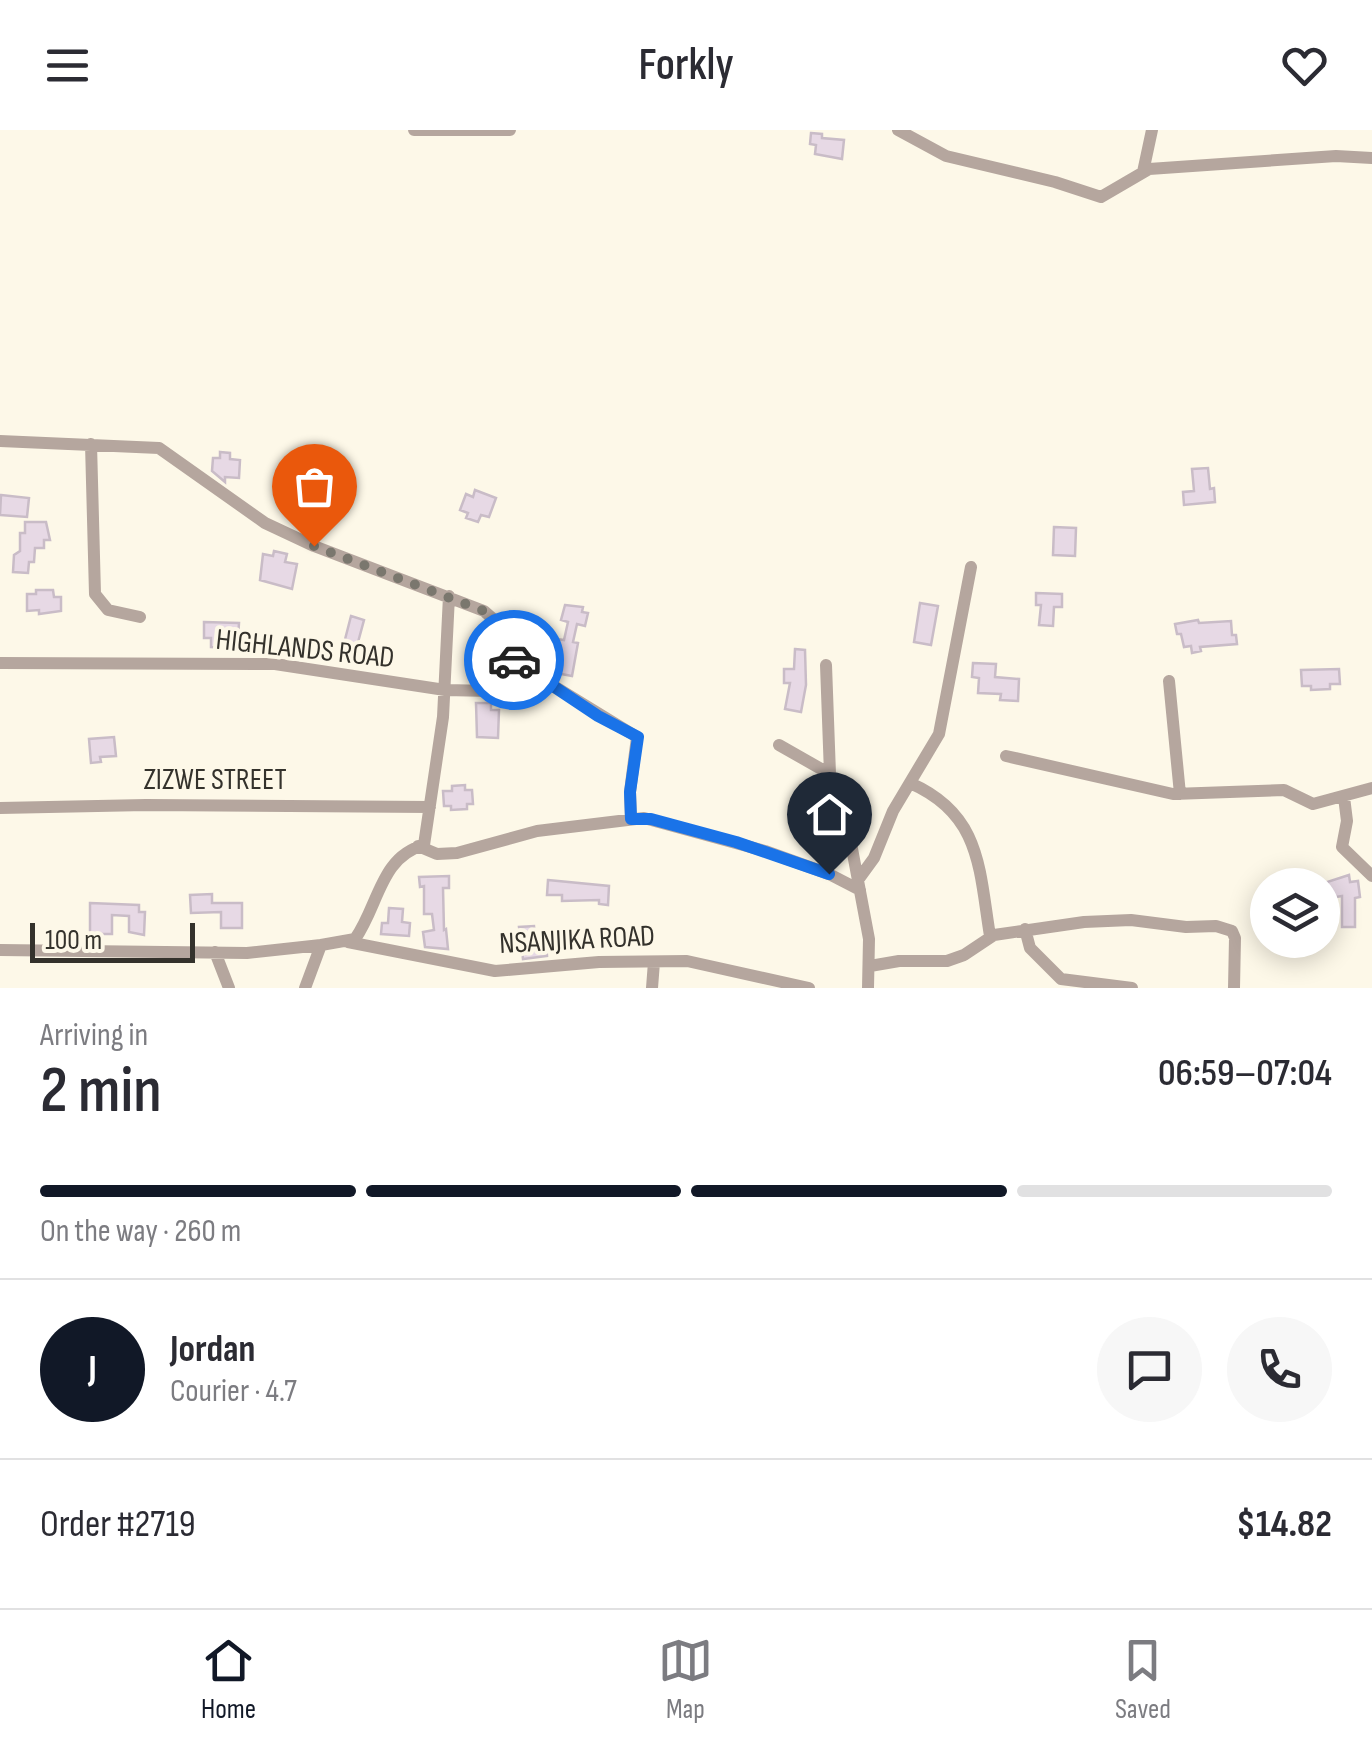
<!DOCTYPE html>
<html lang="en">
<head>
<meta charset="utf-8">
<style>
	:root { --surface:#fff; --page:#f7f7f7; --text:#2b2b33; --muted:#7c7c81; --line:#e1e1e2; --accent:#111827 }
	body { margin:0; font-family:"Sofia Sans Condensed",sans-serif; background:var(--page); color:var(--text); height:100vh; display:flex; flex-direction:column; font-size:38px; white-space:nowrap }
	* { box-sizing:border-box; margin:0 }
	p { font-size:32px; color:var(--muted) }
	.icon { flex:none; width:55px; height:55px; fill:none; stroke:currentColor; stroke-width:2; stroke-linecap:round; stroke-linejoin:round }
	.map { position:relative; height:858px; overflow:hidden }
	.details { display:flex; flex-direction:column; background:var(--surface); flex:1 }
	.details>* { flex:none }
	.fabs { position:absolute; left:1250px; top:738px; display:grid; gap:20px }
	.fabs a { display:grid; place-items:center; width:90px; height:90px; border-radius:50%; background:var(--surface); box-shadow:0 5px 25px #0003; font-size:50px }
	.scale { position:absolute; left:30px; bottom:25px; width:165px; box-sizing:border-box; padding-left:10px; border:5px solid #34322c; border-top:0; font-size:28px; line-height:35px; white-space:nowrap; color:#34322c; -webkit-text-stroke:8px #fdf8e8; paint-order:stroke }
	.pin { position:absolute; display:grid; place-items:center; width:85px; height:85px; color:#fff; margin:-102px -42px; border-radius:50% 50% 50% 0; rotate:-45deg; box-shadow:0 0 10px #0007 }
	.pin .icon { rotate:45deg }
	.courier { position:absolute; display:grid; place-items:center; width:100px; height:100px; margin:-50px; border:8px solid #1a73e8; border-radius:50%; background:#fff; color:#222; box-shadow:0 2px 12px #0007 }
	.overview em { font-style:normal; font-weight:600 }
	.overview div { display:flex; flex-direction:column-reverse }
	.overview { display:flex; align-items:center; justify-content:space-between; height:170px; padding:0 40px }
	h1 { font-size:65px; font-weight:600; line-height:75px }
	.bar { display:grid; grid-template-columns:repeat(4,1fr); gap:15px 10px; align-content:center; height:120px; padding:0 40px }
	.bar i { height:12px; border-radius:8px; background:var(--line) }
	.bar .active { background:var(--accent) }
	.bar p { grid-column:span 4 }
	.line { display:flex; align-items:center; gap:25px; padding:0 40px; border-top:2px solid var(--line) }
	.line div { flex:1 }
	.round { display:grid; place-items:center; flex:none; width:105px; height:105px; border-radius:52px; background:var(--page) }
	header { display:flex; justify-content:space-between; align-items:center; height:130px; padding:0 40px; background:var(--surface); font-size:45px; font-weight:600 }
	.dock { display:flex; justify-content:space-around; align-items:center; height:140px; border-top:2px solid var(--line); background:var(--surface); font-size:28px; color:var(--muted) }
	.dock a { display:grid; justify-items:center; gap:5px }
	.dock .active { color:var(--accent) }
	.map>svg:first-child { display:block }
	.building { fill:#e7d9e5; stroke:#c9bcc7; stroke-width:2.5 }
	.lines { fill:none; stroke-linecap:round; stroke-linejoin:round }
	.minor { stroke:#b5a69e; stroke-width:12 }
	.done { stroke:#7a776e; stroke-width:10; stroke-dasharray:0 18 }
	.route { stroke:#1a73e8; stroke-width:12 }
	.labels { text-anchor:middle; dominant-baseline:central; stroke-width:8; stroke-linejoin:round; paint-order:stroke }
	.street-label { font-size:30px; fill:#34322c; stroke:#fdf8e8 }
</style>
</head>
<body>
<header><svg class="icon" aria-label="menu" viewBox="0 0 24 24"><path d="M4 6h16M4 12h16M4 18h16"/></svg>Forkly<svg class="icon" aria-label="heart" viewBox="0 0 24 24"><path d="M12 20l-8-8c-3-5 5-10 8-4 3-6 11-1 8 4z"/></svg></header>
<div class="map">
<svg width="1372" height="858" viewBox="0 0 1372 858">
	<rect width="100%" height="100%" fill="#fdf8e8"/>
	<!-- building -->
	<path class="building" d="M811,3L822,4V8L844,10L842,29L815,24L816,15L810,14Z
		M220,322L230,323V329L240,330L239,348L225,347V352L212,341L213,328H220Z
		M1208,338L1210,359L1214,358L1215,372L1184,375L1183,362L1194,361L1192,339Z
		M475,360L496,368L489,387L481,385L478,392L466,388L468,383L460,380L466,364L473,367Z
		M1,365L29,368L27,387L0,385Z
		M25,392H46L50,410H44V418H35L34,432H29L28,443L13,442L14,425L20,421V403H25Z
		M1054,397L1076,398L1075,426L1053,425Z
		M274,421L287,424L285,432L297,434L292,459L260,450L263,424L273,426Z
		M36,460H53L54,467H61V481L39,484V480L27,481V464H36Z
		M1036,463L1062,464V477H1054L1053,496L1039,495L1041,475H1036Z
		M920,473L938,476L931,515L914,512Z
		M565,475L583,477L582,482L588,483L585,496L577,494L573,512L578,513L572,546L556,543L560,524L554,523L556,509L564,510L568,492L561,490Z
		M351,486L364,490L357,516L363,517L361,531L340,529Z
		M1198,490L1199,493L1231,491L1232,505H1236L1237,514L1200,517L1201,521L1192,523L1191,516L1184,517L1181,504H1177L1175,494Z
		M204,492L239,493L238,508H230L229,518L211,517V508H204Z
		M795,519L805,520L806,555L801,582L785,579L790,553H784V539H794Z
		M973,533L996,534L995,547L1019,549L1018,571L1000,570L1001,564L978,563L979,548L972,547Z
		M1339,539L1340,554H1330V559L1311,560V556H1302L1301,540Z
		M476,573H491V580H499L498,608L477,607Z
		M114,607L116,626L100,627L101,632L91,633L89,609Z
		M465,655V660H472L473,674H467V679L451,680V676H444L443,661H452V656Z
		M1349,745L1350,752L1358,751L1360,767L1355,768V797H1342V766L1330,768L1327,752Z
		M449,746V758H443L444,800L446,799L448,819L425,817L423,802L434,800L432,784H424V756L420,757L419,747Z
		M548,750L609,756L608,775L599,774V770L562,771V765H547Z
		M212,764V773H242V798H221V782L191,783L190,765Z
		M90,773L139,775V782H145L144,805L129,802V786L112,785V804H90Z
		M389,778L403,779L402,792L410,793L409,806L381,804L382,793H388Z
		M534,796L535,807H546L547,826L523,829L519,797Z"/>
	<g class="lines">
		<!-- minor -->
		<path class="minor" d="M414,0H510
			M898,0L946,26L1055,52L1101,67L1149,39L1336,26L1372,28
			M1143,42L1152,0
			M0,311L159,318L265,393L314,416L484,481L492,488L518,534L637,607L630,662L631,689
			M91,314L95,464L108,480L140,487
			M0,533L275,534L445,560L491,561L542,549
			M826,535L830,644
			M1169,551L1180,664
			M779,615L830,644L841,660L869,809L868,858
			M1006,626L1173,664L1284,660L1313,674L1372,658
			M910,653C981,684 979,738 990,806
			M1344,667L1347,691L1342,717L1372,746
			M0,678L146,675L430,677
			M418,716L437,724L457,723L537,701L644,688L765,721L829,744L860,760
			M858,750L874,728L893,681L939,604L971,437
			M1025,799L1030,818L1061,849L1132,858
			M348,812L495,841L599,832L687,831L809,858
			M0,820L247,823L321,815
			M215,822L229,858
			M870,836L899,831H947L964,825L994,805L1084,792L1131,790L1186,797L1216,796L1232,801L1235,808L1234,858
			M305,858L321,815L355,809C379,775 380,727 424,715L443,587L449,466
			M652,858L654,832"/>
	</g>
	<g class="lines">
		<!-- done -->
		<path class="done" d="M314,416L484,481L492,488L514,530"/>
		<!-- route -->
		<path class="route" d="M514,530L598,586L638,607L630,662L631,689H651L736,712L829,744"/>
	</g>
	<g class="labels">
		<!-- street labels -->
		<g class="street-label">
			<text transform="translate(305 519) rotate(6)">HIGHLANDS ROAD</text>
			<text x="215" y="650">ZIZWE STREET</text>
			<text transform="translate(577 810) rotate(-3)">NSANJIKA ROAD</text>
		</g>
	</g>
</svg>
<div class="fabs">
<a><svg class="icon" aria-label="layers" viewBox="0 0 24 24"><path d="M12 4l9 5-9 5-9-5zM3 14l9 5 9-5"/></svg></a>
</div>
<div class="scale">100 m</div>
<div class="pin" style="left:314px;top:416px;background:#ea580c"><svg class="icon" aria-label="bag" viewBox="0 0 24 24"><path d="M5 8h14l-1 12H6zM9 8a3 3 0 0 1 6 0"/></svg></div>
<div class="pin" style="left:829px;top:744px;background:#1f2937"><svg class="icon" aria-label="home" viewBox="0 0 24 24"><path d="M3 11l9-7 9 7M6 9v11h12V9"/></svg></div>
<div class="courier" style="left:514px;top:530px"><svg class="icon" aria-label="car" viewBox="0 0 24 24"><path d="M5 17H2v-5l4-1 3-4h7l3 4 3 1v5h-3M9 17h6M6 11h13"/><circle cx="7" cy="17" r="2"/><circle cx="17" cy="17" r="2"/></svg></div>
</div>
<section class="details">
<div class="overview"><div><h1>2 min</h1><p>Arriving in</p></div><em>06:59–07:04</em></div>
<div class="bar"><i class="active"></i><i class="active"></i><i class="active"></i><i></i><p>On the way · 260 m</p></div>
<div class="line" style="height:180px"><b class="round" style="background:var(--accent);color:#fff">J</b><div><b>Jordan</b><p>Courier · 4.7</p></div><a class="round"><svg class="icon" aria-label="chat" viewBox="0 0 24 24"><path d="M4 5h16v11H9l-5 4z"/></svg></a><a class="round"><svg class="icon" aria-label="phone" viewBox="0 0 24 24"><path d="M5 4h4l2 5-3 2q2 4 5 5l2-3 5 2v4C11 20 4 13 5 4z"/></svg></a></div>
<div class="line" style="height:130px"><div>Order #2719</div><b>$14.82</b></div>
</section>
<nav class="dock">
<a class="active"><svg class="icon" aria-label="home" viewBox="0 0 24 24"><path d="M3 11l9-7 9 7M6 9v11h12V9"/></svg>Home</a>
<a><svg class="icon" aria-label="map" viewBox="0 0 24 24"><path d="M3 6l6-2 6 2 6-2v14l-6 2-6-2-6 2zM9 4v14M15 6v14"/></svg>Map</a>
<a><svg class="icon" aria-label="saved" viewBox="0 0 24 24"><path d="M7 4h10v16l-5-4-5 4z"/></svg>Saved</a>
</nav>
</body>
</html>
